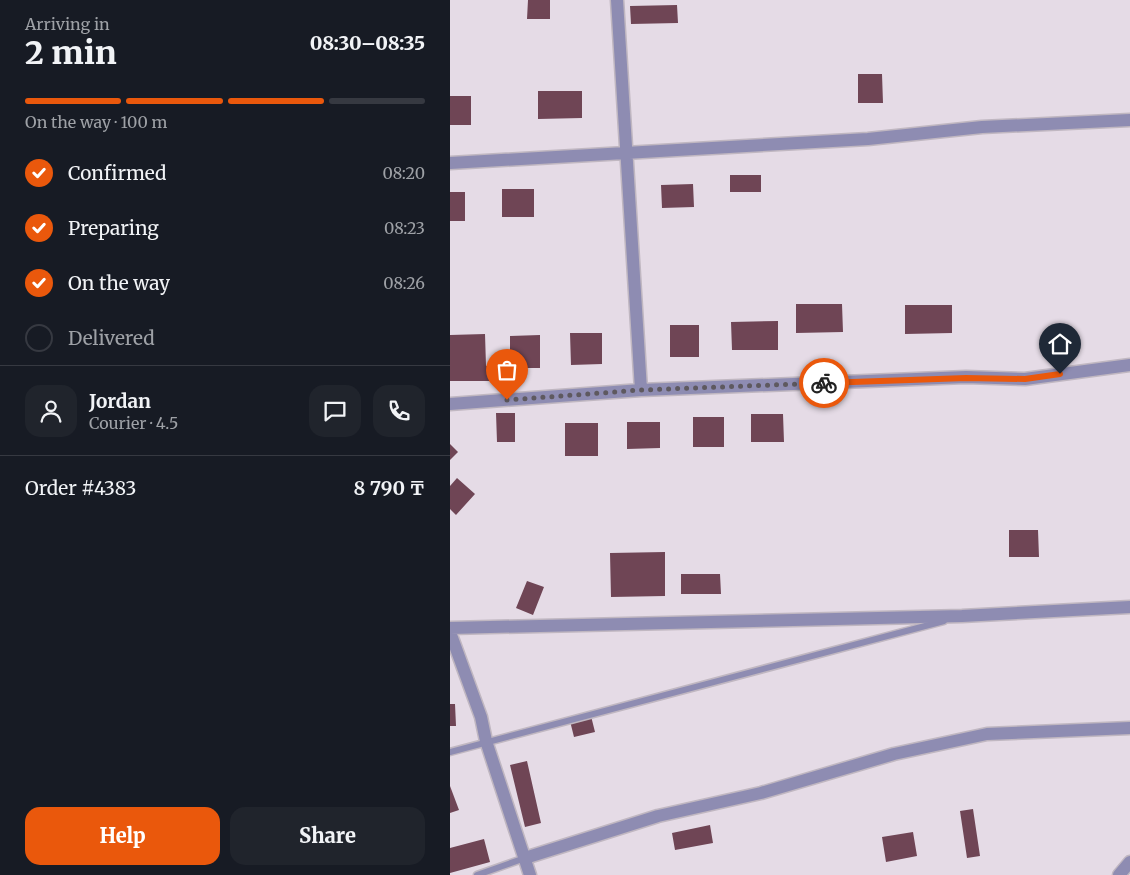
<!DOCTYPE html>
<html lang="en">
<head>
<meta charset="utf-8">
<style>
	:root { --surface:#171b24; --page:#20242c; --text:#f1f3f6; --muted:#9ea1a6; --line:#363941; --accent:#ea580c }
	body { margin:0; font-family:Merriweather,serif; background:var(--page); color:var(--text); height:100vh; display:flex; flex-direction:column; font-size:19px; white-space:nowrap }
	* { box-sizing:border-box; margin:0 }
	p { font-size:16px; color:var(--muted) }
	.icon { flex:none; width:28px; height:28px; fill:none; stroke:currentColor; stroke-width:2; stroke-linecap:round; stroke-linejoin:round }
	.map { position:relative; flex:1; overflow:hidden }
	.drawer { display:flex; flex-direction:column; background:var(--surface); width:450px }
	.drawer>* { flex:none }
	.pin { position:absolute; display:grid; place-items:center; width:42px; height:42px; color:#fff; margin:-51px -21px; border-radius:50% 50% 50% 0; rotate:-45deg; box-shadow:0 0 5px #0007 }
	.pin .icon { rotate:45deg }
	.courier { position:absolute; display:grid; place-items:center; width:50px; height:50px; margin:-25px; border:4px solid #ea580c; border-radius:50%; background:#fff; color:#222; box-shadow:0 1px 6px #0007 }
	.head em { font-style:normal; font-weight:800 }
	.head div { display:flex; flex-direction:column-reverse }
	.head { display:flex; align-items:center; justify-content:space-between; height:85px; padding:0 25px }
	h1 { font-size:32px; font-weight:800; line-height:38px }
	.bar { display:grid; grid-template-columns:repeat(4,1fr); gap:8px 5px; align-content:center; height:60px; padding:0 25px }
	.bar i { height:6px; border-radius:4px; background:var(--line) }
	.bar .current { background:var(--accent) }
	.bar p { grid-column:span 4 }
	.line { display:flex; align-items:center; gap:12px; padding:0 25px; border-top:1px solid var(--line) }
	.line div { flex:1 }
	.round { display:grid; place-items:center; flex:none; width:52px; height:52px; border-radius:15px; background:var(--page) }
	ol { padding:0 25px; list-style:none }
	li { display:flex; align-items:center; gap:15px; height:55px }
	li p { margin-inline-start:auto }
	li .icon { padding:5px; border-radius:50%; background:var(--accent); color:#fff; stroke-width:4 }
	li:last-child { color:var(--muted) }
	li i { width:28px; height:28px; border:2px solid var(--line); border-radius:50% }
	.action { display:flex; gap:10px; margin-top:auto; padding:10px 25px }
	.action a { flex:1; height:58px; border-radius:15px; background:var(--accent); color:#fff; font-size:20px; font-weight:800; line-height:58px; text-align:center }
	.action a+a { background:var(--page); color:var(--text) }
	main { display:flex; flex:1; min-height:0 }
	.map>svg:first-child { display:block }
	.building { fill:#6f4555 }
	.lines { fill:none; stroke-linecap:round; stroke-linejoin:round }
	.lane-casing { stroke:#c0b7c1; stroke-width:9 }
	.street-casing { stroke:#c0b7c1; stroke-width:15 }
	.lane { stroke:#8e8cb2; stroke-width:6 }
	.street { stroke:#8e8cb2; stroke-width:12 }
	.done { stroke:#5e595f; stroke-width:5; stroke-dasharray:0 9 }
	.route { stroke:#ea580c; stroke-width:6 }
</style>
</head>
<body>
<main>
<section class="drawer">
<div class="head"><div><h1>2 min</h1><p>Arriving in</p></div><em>08:30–08:35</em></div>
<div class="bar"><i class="current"></i><i class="current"></i><i class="current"></i><i></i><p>On the way · 100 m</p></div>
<ol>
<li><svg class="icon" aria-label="check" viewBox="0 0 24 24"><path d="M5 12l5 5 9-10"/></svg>Confirmed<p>08:20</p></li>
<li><svg class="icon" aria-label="check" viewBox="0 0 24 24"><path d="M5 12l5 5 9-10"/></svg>Preparing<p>08:23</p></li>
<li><svg class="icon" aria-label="check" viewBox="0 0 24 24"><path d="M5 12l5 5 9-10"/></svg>On the way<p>08:26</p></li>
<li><i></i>Delivered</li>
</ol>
<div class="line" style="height:90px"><a class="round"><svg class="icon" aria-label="person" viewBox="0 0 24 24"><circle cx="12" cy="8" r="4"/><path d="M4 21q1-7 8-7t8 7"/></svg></a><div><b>Jordan</b><p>Courier · 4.5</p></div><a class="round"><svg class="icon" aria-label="chat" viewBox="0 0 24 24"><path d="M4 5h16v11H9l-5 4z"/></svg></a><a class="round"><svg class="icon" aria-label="phone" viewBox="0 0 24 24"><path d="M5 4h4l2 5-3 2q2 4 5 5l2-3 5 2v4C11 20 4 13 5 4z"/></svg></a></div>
<div class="line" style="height:65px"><div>Order #4383</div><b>8 790 ₸</b></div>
<div class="action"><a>Help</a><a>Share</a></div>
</section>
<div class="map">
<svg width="680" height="875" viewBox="0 0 680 875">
	<rect width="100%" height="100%" fill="#e5dbe6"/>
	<!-- building -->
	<path class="building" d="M78,0H100V19H77Z
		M227,5L228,23L181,24L180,6Z
		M408,74H432L433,103H408Z
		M88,91H132V118L88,119Z
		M0,96H21V125H0Z
		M280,175H311V192H280Z
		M243,184L244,207L212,208L211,185Z
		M52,189H84V217H52Z
		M0,192H15V221H0Z
		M346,304H392L393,332L346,333Z
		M455,305H502V333L455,334Z
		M328,321V350H282L281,322Z
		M220,325H249V357H220Z
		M120,333H152V364L121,365Z
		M35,334L36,366H44V381H0V335Z
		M90,335V368H60V336Z
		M46,413H65V442H47Z
		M301,414H333L334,442H301Z
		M243,417H274V447H243Z
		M177,422H210V448L177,449Z
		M115,423H148V456H115Z
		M0,444L8,452L0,460Z
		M7,478L25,494L6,515L0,509V486Z
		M559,530H588L589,557H559Z
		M215,552V596L161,597L160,553Z
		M231,574H270L271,594H231Z
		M77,581L94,587L83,615L66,608Z
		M0,704H5L6,726H0Z
		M141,716L145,732L124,737L120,721Z
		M77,761L91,823L75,827L60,765Z
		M0,786L9,810L0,813Z
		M523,809L530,856L517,858L510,811Z
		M260,825L263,843L225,850L222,833Z
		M463,832L467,856L436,862L432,837Z
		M34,839L40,862L0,873V848Z"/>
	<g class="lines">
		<defs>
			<path id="lane" d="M0,752L494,621
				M27,875L75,858"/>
			<path id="street" d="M167,0L191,390
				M0,163L418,139L532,127L680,120
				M0,404L191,390L516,377L575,379L680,365
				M0,628L512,616L680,607
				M0,632L31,717L36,741L80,875
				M75,858L208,816L311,793L444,754L537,734L680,728
				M669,875L680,862"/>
		</defs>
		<!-- lane casing -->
		<use href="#lane" class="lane-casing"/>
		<!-- street casing -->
		<use href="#street" class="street-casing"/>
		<!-- lane -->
		<use href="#lane" class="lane"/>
		<!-- street -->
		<use href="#street" class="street"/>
	</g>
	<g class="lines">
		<!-- done -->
		<path class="done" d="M57,400L191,390L374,383"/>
		<!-- route -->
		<path class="route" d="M374,383L516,378L575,379L610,374"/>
	</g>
</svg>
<div class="pin" style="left:57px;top:400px;background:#ea580c"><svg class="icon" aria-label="bag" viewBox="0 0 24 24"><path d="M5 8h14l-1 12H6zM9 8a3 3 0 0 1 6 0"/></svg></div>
<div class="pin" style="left:610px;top:374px;background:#1f2937"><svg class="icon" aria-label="home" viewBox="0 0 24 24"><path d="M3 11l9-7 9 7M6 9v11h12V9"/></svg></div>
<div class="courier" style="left:374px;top:383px"><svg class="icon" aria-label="bike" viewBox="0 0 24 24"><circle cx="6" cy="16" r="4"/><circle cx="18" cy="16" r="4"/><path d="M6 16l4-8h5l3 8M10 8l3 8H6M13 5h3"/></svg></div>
</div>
</main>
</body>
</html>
